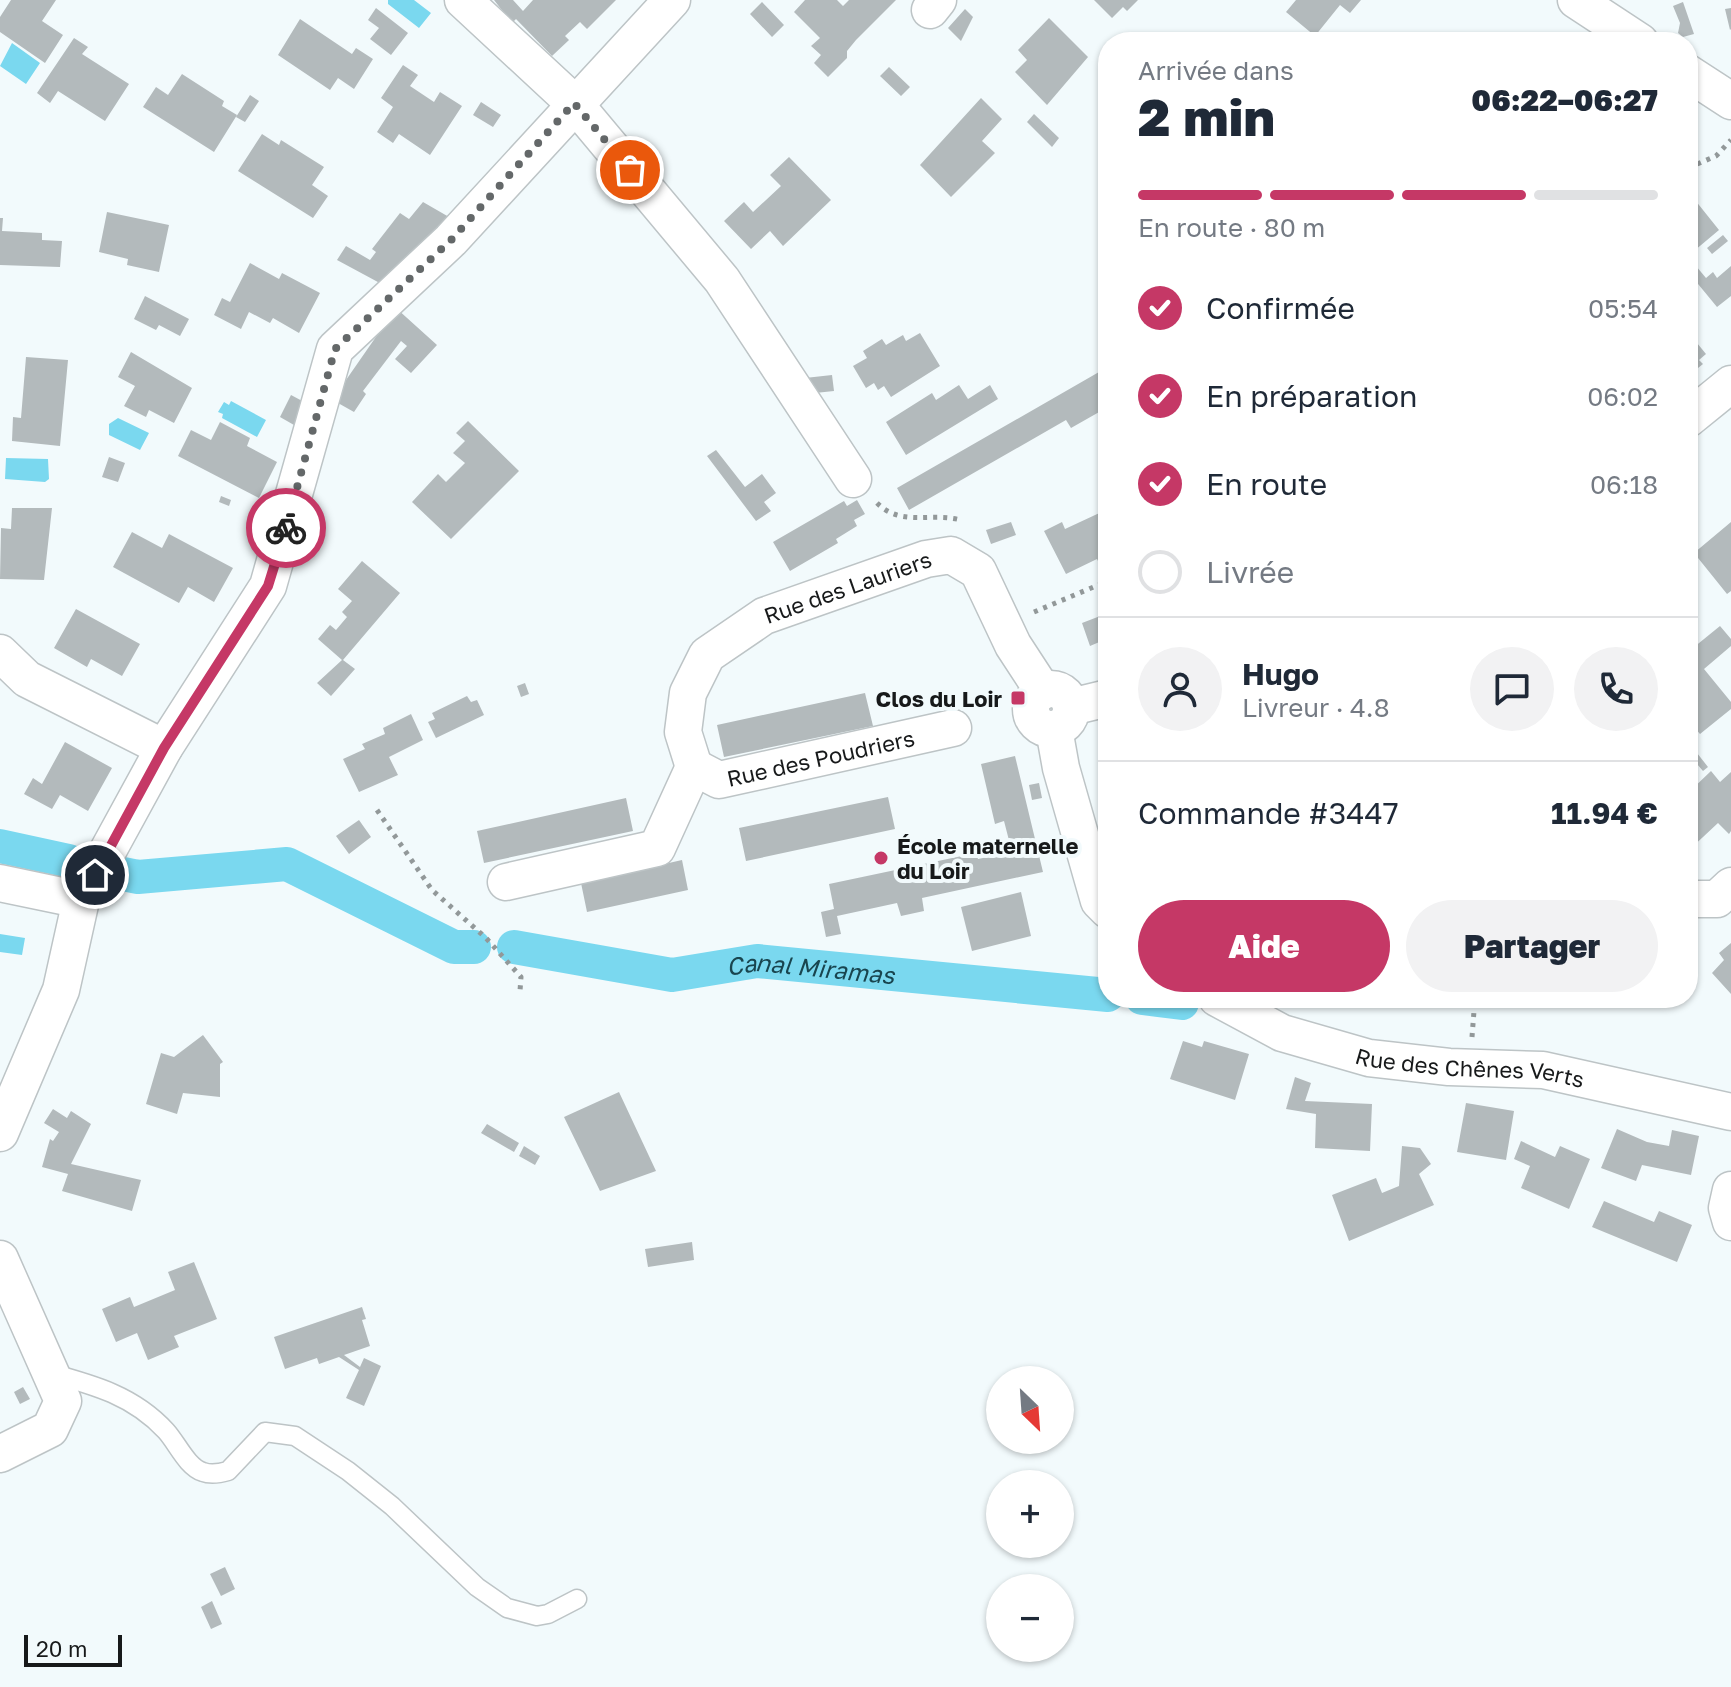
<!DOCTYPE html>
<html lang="fr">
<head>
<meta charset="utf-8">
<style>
	:root { --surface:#fff; --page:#f2f2f3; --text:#1f2937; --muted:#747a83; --line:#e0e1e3; --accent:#c53866 }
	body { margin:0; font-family:"Golos Text",sans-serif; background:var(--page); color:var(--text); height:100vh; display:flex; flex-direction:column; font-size:30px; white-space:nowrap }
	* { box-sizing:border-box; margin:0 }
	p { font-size:26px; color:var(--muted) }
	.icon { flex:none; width:44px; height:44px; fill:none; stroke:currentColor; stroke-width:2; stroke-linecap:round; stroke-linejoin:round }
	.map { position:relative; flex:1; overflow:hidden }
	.details { position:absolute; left:1098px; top:32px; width:600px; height:976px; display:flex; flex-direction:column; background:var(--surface); border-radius:32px; box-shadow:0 2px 6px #0004 }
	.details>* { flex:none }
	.needle { width:52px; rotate:155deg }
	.buttons { position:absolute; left:986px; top:1366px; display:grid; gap:16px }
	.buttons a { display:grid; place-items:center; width:88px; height:88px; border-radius:50%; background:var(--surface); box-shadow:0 2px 6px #0004; font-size:40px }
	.scale { position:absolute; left:24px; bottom:20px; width:98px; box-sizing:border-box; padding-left:8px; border:4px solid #17191a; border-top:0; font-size:22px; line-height:28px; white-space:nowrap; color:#17191a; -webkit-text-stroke:6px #f2fafc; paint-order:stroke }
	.pin { position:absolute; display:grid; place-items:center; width:68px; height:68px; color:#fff; margin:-34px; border:4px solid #fff; border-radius:50%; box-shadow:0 2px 8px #0007 }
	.courier { position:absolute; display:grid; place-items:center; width:80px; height:80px; margin:-40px; border:6px solid #c53866; border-radius:50%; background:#fff; color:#222; box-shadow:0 2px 10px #0007 }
	.head em { font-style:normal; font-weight:800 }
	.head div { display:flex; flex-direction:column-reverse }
	.head { display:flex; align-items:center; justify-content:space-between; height:136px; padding:0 40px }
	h1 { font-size:52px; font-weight:800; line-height:60px }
	.bar { display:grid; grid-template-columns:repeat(4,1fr); gap:12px 8px; align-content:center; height:96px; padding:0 40px }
	.bar i { height:10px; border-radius:6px; background:var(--line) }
	.bar .selected { background:var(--accent) }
	.bar p { grid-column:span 4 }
	.line { display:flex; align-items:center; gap:20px; padding:0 40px; border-top:2px solid var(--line) }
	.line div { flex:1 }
	.round { display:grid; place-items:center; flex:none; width:84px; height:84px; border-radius:42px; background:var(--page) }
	ol { padding:0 40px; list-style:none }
	li { display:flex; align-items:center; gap:24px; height:88px }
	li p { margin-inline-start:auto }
	li .icon { padding:8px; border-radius:50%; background:var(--accent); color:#fff; stroke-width:4 }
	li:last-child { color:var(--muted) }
	li i { width:44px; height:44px; border:4px solid var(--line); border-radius:50% }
	.primary-button { display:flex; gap:16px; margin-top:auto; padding:16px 40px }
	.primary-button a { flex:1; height:92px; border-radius:48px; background:var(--accent); color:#fff; font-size:32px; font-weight:800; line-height:92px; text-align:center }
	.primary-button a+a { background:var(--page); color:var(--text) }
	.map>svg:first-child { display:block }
	.water { fill:#7ad8ef }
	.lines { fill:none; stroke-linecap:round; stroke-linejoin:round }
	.canal { stroke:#7ad8ef; stroke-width:34 }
	.building { fill:#b3babc }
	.service-casing { stroke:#bdc4c6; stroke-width:21 }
	.minor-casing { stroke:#bdc4c6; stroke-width:39 }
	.path { stroke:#929899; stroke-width:5; stroke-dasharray:4 6; stroke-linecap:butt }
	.service { stroke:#fff; stroke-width:18 }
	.minor { stroke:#fff; stroke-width:36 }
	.done { stroke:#646869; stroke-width:8; stroke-dasharray:0 14.4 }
	.route { stroke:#c53866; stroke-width:10 }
	.poi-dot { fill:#c53866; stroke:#f2fafc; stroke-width:3 }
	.labels { text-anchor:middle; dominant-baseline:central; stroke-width:8; stroke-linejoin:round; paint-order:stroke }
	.street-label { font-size:22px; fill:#17191a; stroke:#f2fafc }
	.poi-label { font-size:22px; font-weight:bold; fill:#17191a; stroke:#f2fafc; text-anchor:end }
	.water-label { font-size:24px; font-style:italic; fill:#19454f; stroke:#f2fafc }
</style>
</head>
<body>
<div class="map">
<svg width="1731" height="1687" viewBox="0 0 1731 1687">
	<rect width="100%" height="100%" fill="#f2fafc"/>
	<!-- water -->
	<path class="water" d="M388,0H414L431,13L419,28L388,4Z
		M12,43L40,63L26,84L0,66Z
		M231,401L266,420L257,437L222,418L223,414L218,412L224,402L229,405Z
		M118,418L149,433L140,450L109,435V424Z
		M6,458L48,459L49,479L45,482L5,479Z
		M0,934L25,938L22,955L0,952Z"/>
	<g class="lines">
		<!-- canal -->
		<g class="canal">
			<path d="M0,846L69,861"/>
			<path d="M123,874L138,877L287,864L454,947H474"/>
			<path id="s1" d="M514,947L672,975L757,961L1108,995"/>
			<path d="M1142,998L1182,1003"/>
		</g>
	</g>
	<!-- building -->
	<path class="building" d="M11,0H56L42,21L63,35L45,63L0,32V17Z
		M494,0H513L523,11L533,0H616L587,29L580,22L565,36L569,40L552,56L516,19L512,23Z
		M805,0H837L843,6L849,0H896L856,40L847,51V58L828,77L814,63L821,55L811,46L820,38L794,12Z
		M1094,0H1138L1127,11L1123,7L1112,18Z
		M1296,0H1361L1350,13L1340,5L1315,36L1286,12Z
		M762,2L784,25L772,37L750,14Z
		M1683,2L1694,34L1683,37L1678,33L1680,23L1673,6Z
		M376,8L408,33L391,55L370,39L379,28L368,20Z
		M1731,8V29L1730,30L1725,9Z
		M965,9L973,17L961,41L948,28Z
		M1049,18L1088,57L1047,105L1015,72L1027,60L1018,50Z
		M300,19L352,54L356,48L373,59L354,89L338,78L330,90L278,55Z
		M74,38L88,47L82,54L129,84L105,121L58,91L50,103L37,93Z
		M403,65L418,75L410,86L434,102L440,92L462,106L430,155L399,134L393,143L377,132L393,107L381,98Z
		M889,67L910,87L901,96L880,76Z
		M182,74L224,101L222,106L237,115L214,152L143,107L156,87L168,95Z
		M250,95L259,101L245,122L236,117Z
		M981,98L1002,119L982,141L995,153L951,197L920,165Z
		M481,102L501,115L493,127L473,115Z
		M1034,114L1059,138L1052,147L1027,122Z
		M262,134L279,145L281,140L324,167L312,185L328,196L313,218L238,171Z
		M789,157L831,200L783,246L770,231L751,249L724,221L744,202L753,212L781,186L770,175Z
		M1691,195L1719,230L1688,256V197Z
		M423,202L449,217L389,288L337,260L346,246L370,260L376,252L372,249L400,213L409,219Z
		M107,212L169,225L159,272L127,265L128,259L99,252Z
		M0,218H3L2,231L42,233V240L62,241L60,267L0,265Z
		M1723,235L1728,241L1712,254L1707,248Z
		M250,263L279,279L282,273L320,293L299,333L273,318L270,323L249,312L241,329L214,315L222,298L230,302Z
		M1696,266L1706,278L1713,272L1717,278L1731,266V296L1717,307L1689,273Z
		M145,296L189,319L180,336L159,325L156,330L134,319Z
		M396,308L437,345L411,373L395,359L407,346L401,341L363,391L366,394L354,412L338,403L346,380Z
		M1688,332L1706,354L1699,360L1703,364L1688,376Z
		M920,333L940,366L891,397L884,386L878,390L874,383L866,388L853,366L867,358L863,351L882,339L886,345L903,335L906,341Z
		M131,352L192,388L174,423L149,410L146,417L124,406L135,386L118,377Z
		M26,357L68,360L60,446L12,441L13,417L21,418Z
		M1099,372L1108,388V407L1071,428L1066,420L909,510L897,488Z
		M832,375L834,391L815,393L805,378Z
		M959,385L968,399L990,385L998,399L906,455L886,422L932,393L936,400Z
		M291,395L306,403L294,425L280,417Z
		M468,421L519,471L451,539L412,502L438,474L446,482L465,463L453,453L465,441L456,433Z
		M220,422L250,438L247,446L277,462L259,498L178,456L191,430L211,440Z
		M716,450L745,487L762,474L776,493L764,502L771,511L756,521L707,456Z
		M109,457L125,463L118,482L102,477Z
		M221,496L231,500L229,506L219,502Z
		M857,500L865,514L854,520L857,526L836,539L838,543L790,571L773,542L844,501L847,506Z
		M12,508H52L44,580L0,579L1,528L11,529Z
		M1108,509V569L1103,571L1097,559L1066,574L1044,531L1062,522L1065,529Z
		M1011,522L1016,535L991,544L986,530Z
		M1731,522V591L1727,594L1694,553Z
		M132,532L162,548L169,534L233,568L214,602L188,587L179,603L113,567Z
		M362,561L400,593L343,660L355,669L331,696L317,683L342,660L318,639L330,625L336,630L347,617L342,612L352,601L338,589Z
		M76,609L140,644L122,676L91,659L87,667L54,648Z
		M1108,613V650L1104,640L1090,646L1082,623Z
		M1720,626L1731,639V646L1704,669L1731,702V709L1700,734L1688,720V652Z
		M525,683L529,694L521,697L517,686Z
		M865,693L873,726L724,757L717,725Z
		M467,696L471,702L477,700L484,715L436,738L428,722L435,719L432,713Z
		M411,714L423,740L389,757L398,775L359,792L343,759L365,749L362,744L385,734L383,728Z
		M65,742L112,768L88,811L60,795L52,809L24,794L33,778L42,784Z
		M1697,753L1708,767L1703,771L1691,757Z
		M1015,756L1043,872L922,898L924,911L901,916L897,903L837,916L841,934L826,937L821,912L834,909L829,884L976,853L978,859L1012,852L1004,821L995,824L981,764Z
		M1711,771L1720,782L1731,772V831L1729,834L1718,823L1688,851V793Z
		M1039,783L1042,798L1032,800L1029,785Z
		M888,797L895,829L746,861L739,828Z
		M626,798L633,831L484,863L477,831Z
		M359,820L371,837L349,854L336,836Z
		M682,860L688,890L587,912L581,883Z
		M1021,892L1031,936L972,951L961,907Z
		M1731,943V994L1712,973L1724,960L1719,953Z
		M203,1035L223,1062L220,1064V1097L183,1093L177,1114L146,1104L161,1053L174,1057Z
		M1183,1041L1202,1047L1204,1041L1249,1054L1235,1100L1170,1079Z
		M1295,1077L1311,1083L1305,1101L1372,1104L1370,1151L1315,1148L1316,1114L1286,1109Z
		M619,1092L656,1171L600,1191L564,1117Z
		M1466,1103L1514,1111L1506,1160L1457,1152Z
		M53,1109L67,1118L71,1111L91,1124L71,1164L141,1180L132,1211L62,1191L68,1174L42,1167L50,1139L53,1141L59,1132L44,1123Z
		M487,1124L519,1143L514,1152L481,1133Z
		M1617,1129L1647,1142L1669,1146L1672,1130L1699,1136L1691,1175L1642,1165L1636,1181L1601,1168Z
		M1521,1141L1555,1157L1560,1146L1590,1159L1569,1209L1521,1188L1530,1166L1514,1159Z
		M524,1146L540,1156L535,1165L519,1156Z
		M1402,1146L1420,1148L1431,1164L1419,1174L1434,1205L1349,1241L1332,1195L1376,1178L1382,1193L1399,1186Z
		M1604,1201L1654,1222L1659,1211L1692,1225L1677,1262L1592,1227Z
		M692,1242L694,1260L648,1267L645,1249Z
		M194,1262L217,1319L174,1336L179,1347L148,1360L137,1333L116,1342L102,1309L130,1297L134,1307L175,1290L168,1272Z
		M362,1307L366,1319L362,1320L370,1346L344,1355L360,1367L364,1358L381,1366L364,1406L346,1398L359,1370L339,1357L319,1364L317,1358L285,1369L274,1337Z
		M23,1387L30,1399L20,1404L14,1392Z
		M225,1567L235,1589L221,1596L210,1574Z
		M212,1601L222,1624L211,1629L201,1607Z"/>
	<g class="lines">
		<defs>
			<path id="service" d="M50,1373C94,1385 134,1396 166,1431C177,1443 187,1467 203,1472C211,1475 221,1473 228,1471L265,1432L295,1436L348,1471L392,1506L477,1587L507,1608L537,1616L548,1614L577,1599"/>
			<g id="minor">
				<path d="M463,0L574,103L722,280L853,479"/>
				<path d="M1576,0L1640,42"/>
				<path d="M930,10L938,0"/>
				<path d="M1688,73L1731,101"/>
				<path d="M1688,419L1731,384"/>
				<path d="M0,653L27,679L164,748"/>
				<circle cx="1051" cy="709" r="20"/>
				<path d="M1071,707L1108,698"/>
				<path d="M1054,729L1061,768L1099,901L1108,910"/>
				<path id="s2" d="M694,767L683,732L688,693L707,655L764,616L926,559L951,555L978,571L1013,645L1043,691"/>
				<path id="s3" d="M506,882L657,848L694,767L719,780L953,728"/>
				<path d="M0,883L81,900"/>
				<path d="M1688,899H1717L1731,886"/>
				<path id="s4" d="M1217,998L1282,1033L1369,1058L1449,1067L1543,1070L1731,1112"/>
				<path d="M0,1133L61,990L81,900L164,748L268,586L335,349L451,240L672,0"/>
				<path d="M1731,1190L1727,1208L1731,1222"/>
				<path d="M0,1259L63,1401L50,1429L0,1454"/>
			</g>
		</defs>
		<!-- service casing -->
		<use href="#service" class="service-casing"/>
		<!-- minor casing -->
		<use href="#minor" class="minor-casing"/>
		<!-- path -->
		<path class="path" d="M1688,168L1716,156L1731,140
			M877,503C901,527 930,512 961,520
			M1034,612L1108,581
			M377,810L432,890L486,938L521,977L520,991
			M1472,1037L1475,998"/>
		<!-- service -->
		<use href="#service" class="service"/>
		<!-- minor -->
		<use href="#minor" class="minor"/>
	</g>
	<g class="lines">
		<!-- done -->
		<path class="done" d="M286,528L335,349L451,240L574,103L630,170"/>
		<!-- route -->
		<path class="route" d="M95,875L164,748L268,586L286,528"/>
	</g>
	<!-- markers -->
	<g class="poi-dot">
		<rect x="1010" y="690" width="16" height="16" rx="4"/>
		<circle cx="881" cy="858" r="8"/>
	</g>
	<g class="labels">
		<!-- street labels -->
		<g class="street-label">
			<text stroke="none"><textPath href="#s2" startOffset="276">Rue des Lauriers</textPath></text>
			<text stroke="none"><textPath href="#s3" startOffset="376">Rue des Poudriers</textPath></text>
			<text stroke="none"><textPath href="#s4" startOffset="266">Rue des Chênes Verts</textPath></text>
		</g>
		<!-- poi labels -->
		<g class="poi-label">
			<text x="1002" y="698">Clos du Loir</text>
			<text x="897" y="845" text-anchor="start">École maternelle<tspan x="897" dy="25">du Loir</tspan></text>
		</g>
		<!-- water labels -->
		<g class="water-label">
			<text stroke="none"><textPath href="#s1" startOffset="300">Canal Miramas</textPath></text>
		</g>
	</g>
</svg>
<div class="buttons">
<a><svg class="needle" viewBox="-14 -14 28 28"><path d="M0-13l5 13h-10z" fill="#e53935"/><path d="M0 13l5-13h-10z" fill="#747a83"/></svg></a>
<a>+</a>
<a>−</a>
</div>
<div class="scale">20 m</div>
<div class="pin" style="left:630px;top:170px;background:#ea580c"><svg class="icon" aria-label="bag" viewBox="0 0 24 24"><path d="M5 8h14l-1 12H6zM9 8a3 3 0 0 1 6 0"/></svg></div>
<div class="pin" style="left:95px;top:875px;background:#1f2937"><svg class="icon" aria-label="home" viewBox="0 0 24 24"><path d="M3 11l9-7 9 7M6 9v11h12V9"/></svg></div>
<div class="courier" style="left:286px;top:528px"><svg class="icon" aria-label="bike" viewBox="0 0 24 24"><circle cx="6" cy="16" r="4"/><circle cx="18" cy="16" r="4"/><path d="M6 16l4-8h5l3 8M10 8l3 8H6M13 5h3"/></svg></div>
<section class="details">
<div class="head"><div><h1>2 min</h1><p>Arrivée dans</p></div><em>06:22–06:27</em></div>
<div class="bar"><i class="selected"></i><i class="selected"></i><i class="selected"></i><i></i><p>En route · 80 m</p></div>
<ol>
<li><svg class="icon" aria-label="check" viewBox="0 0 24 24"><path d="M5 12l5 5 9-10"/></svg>Confirmée<p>05:54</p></li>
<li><svg class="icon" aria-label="check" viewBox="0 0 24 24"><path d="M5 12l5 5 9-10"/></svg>En préparation<p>06:02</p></li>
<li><svg class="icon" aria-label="check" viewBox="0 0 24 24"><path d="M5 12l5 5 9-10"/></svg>En route<p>06:18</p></li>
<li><i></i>Livrée</li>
</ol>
<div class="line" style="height:144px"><a class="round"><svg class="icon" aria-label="person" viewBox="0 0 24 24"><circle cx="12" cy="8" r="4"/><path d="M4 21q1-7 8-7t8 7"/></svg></a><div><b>Hugo</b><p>Livreur · 4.8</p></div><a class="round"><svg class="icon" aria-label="chat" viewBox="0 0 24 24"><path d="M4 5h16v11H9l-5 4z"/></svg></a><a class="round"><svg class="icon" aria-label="phone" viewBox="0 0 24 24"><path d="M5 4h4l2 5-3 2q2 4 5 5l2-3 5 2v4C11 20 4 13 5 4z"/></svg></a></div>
<div class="line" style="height:104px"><div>Commande #3447</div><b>11.94 €</b></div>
<div class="primary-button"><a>Aide</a><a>Partager</a></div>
</section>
</div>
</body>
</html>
